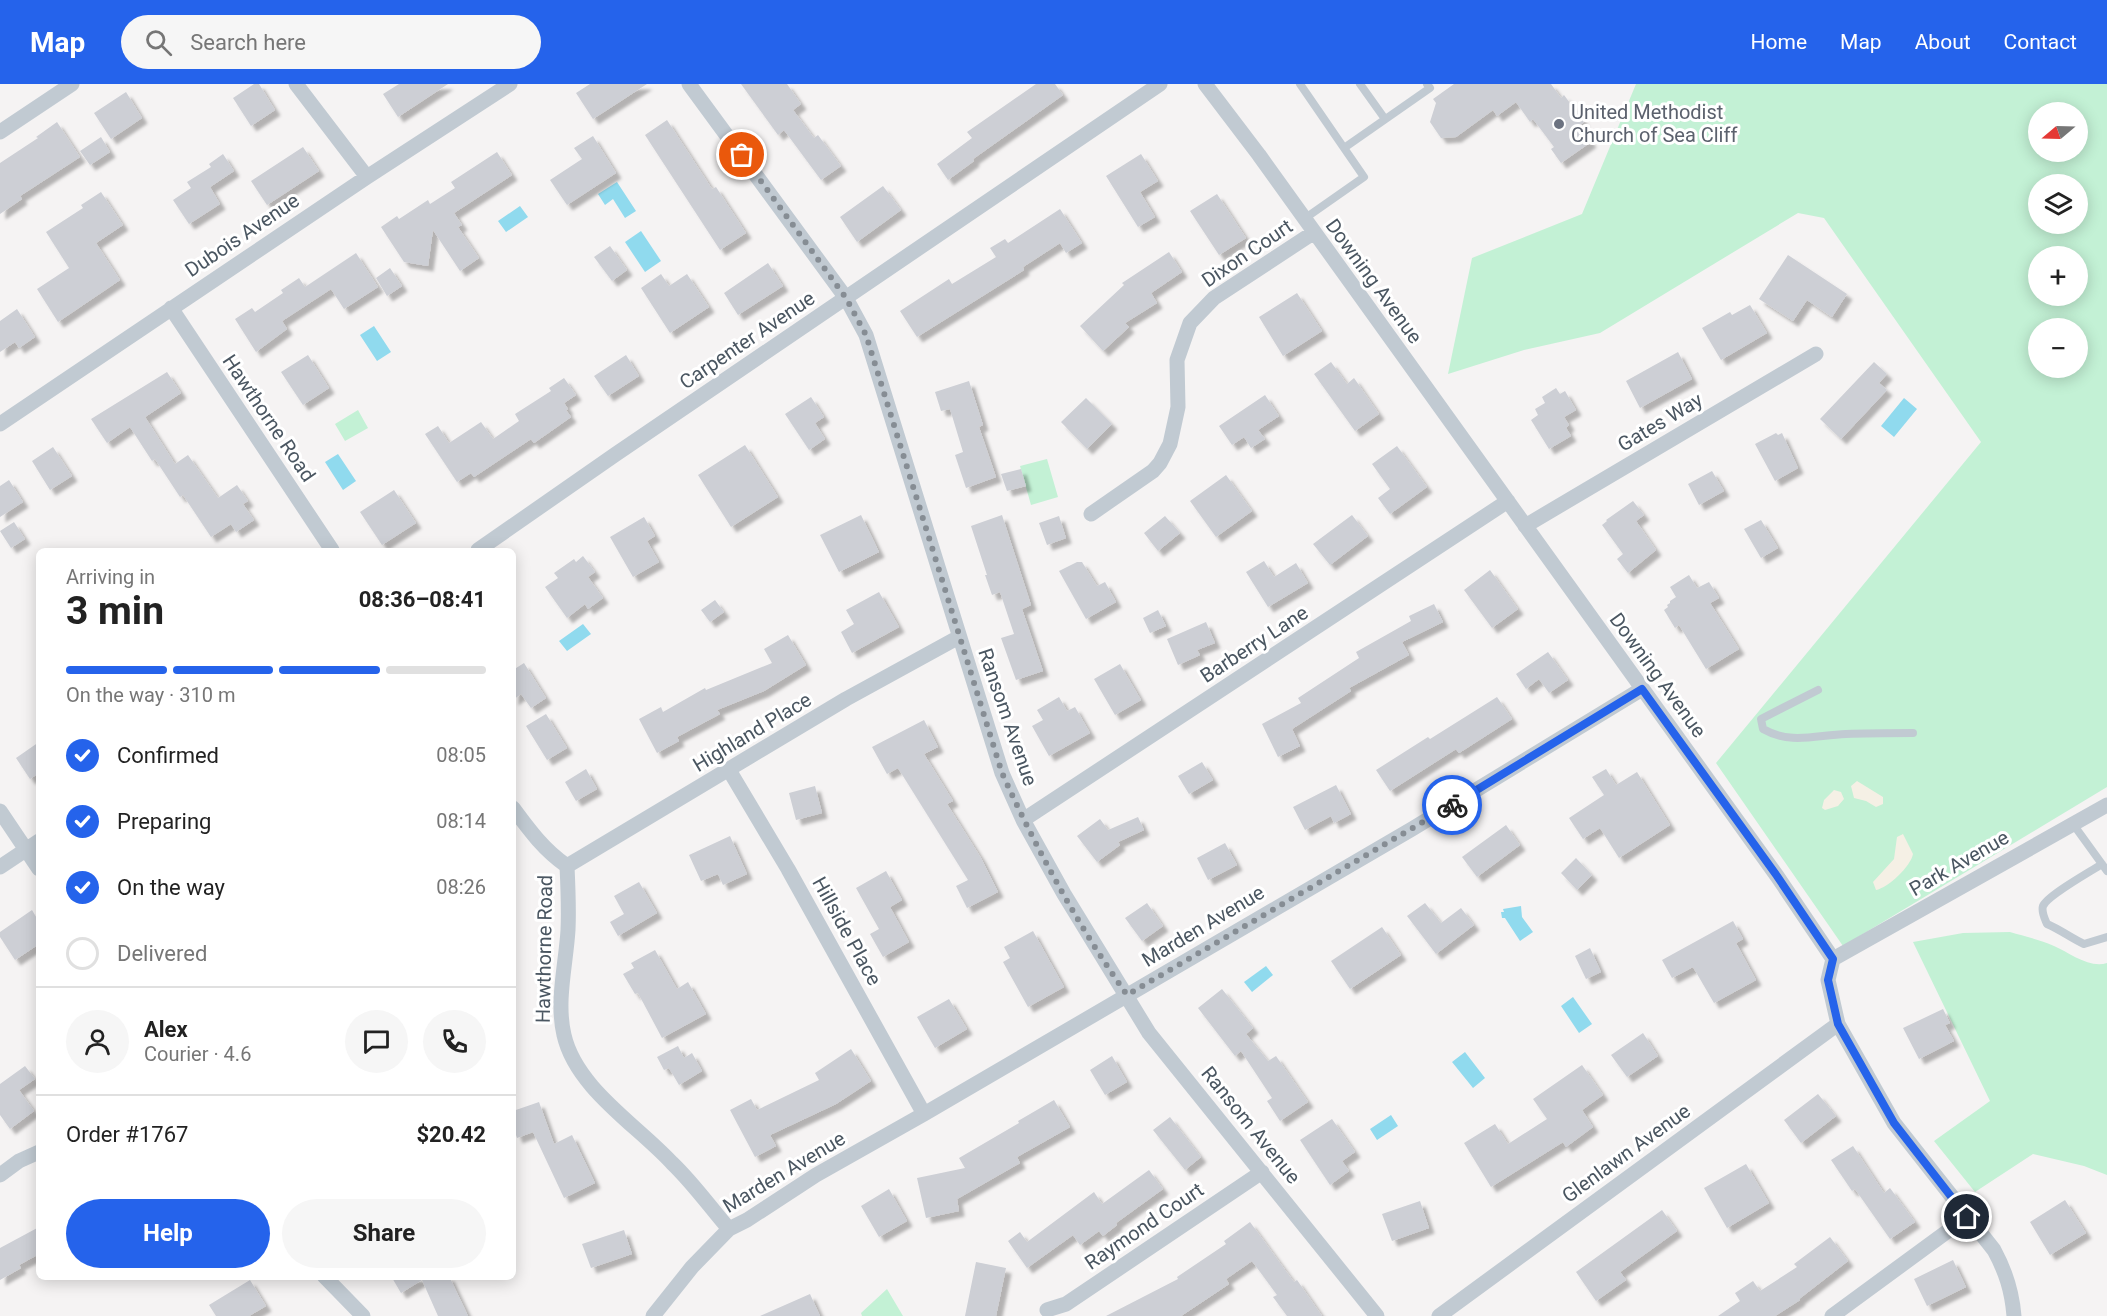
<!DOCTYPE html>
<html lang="en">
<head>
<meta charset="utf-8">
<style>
	:root { --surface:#fff; --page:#f6f6f6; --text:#222; --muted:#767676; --line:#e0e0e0; --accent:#2563eb }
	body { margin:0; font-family:Roboto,sans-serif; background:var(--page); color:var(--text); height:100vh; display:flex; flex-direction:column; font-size:22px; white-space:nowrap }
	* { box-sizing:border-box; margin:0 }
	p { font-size:20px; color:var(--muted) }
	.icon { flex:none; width:33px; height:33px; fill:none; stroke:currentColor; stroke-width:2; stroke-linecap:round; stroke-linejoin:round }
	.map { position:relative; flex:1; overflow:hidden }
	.drawer { position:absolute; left:36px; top:464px; width:480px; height:732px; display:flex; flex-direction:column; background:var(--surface); border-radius:9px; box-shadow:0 3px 15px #0003 }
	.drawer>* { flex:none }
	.needle { width:39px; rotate:251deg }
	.controls { position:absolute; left:2028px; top:18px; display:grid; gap:12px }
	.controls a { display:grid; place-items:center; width:60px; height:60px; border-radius:50%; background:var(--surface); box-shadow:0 3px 15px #0003; font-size:30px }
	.pin { position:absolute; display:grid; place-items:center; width:51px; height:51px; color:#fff; margin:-26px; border:3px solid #fff; border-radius:50%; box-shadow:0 2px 6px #0007 }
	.courier { position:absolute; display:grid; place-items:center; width:60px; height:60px; margin:-30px; border:4px solid #2563eb; border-radius:50%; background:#fff; color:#222; box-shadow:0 2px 8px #0007 }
	.overview em { font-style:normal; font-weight:700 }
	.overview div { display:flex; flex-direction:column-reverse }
	.overview { display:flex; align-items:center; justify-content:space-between; height:102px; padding:0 30px }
	h1 { font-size:39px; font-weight:700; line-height:45px }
	.bar { display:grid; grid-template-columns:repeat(4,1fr); gap:9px 6px; align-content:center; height:72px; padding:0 30px }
	.bar i { height:8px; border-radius:4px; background:var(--line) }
	.bar .on { background:var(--accent) }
	.bar p { grid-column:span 4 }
	.line { display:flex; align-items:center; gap:15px; padding:0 30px; border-top:2px solid var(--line) }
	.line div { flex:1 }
	.round { display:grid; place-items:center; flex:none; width:63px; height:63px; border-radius:32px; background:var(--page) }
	ol { padding:0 30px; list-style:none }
	li { display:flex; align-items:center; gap:18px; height:66px }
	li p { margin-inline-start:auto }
	li .icon { padding:6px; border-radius:50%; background:var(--accent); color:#fff; stroke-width:4 }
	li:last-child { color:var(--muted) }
	li i { width:33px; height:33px; border:3px solid var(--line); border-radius:50% }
	.button { display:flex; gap:12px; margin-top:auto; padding:12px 30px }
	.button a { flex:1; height:69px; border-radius:36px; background:var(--accent); color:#fff; font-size:24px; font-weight:700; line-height:69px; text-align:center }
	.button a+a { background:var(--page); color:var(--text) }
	header { display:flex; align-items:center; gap:36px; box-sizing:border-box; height:84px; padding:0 30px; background:var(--accent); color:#fff }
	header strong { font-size:28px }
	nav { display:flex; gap:33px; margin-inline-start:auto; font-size:21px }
	.search { width:420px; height:54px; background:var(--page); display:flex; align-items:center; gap:15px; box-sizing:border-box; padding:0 21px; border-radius:33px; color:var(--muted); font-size:22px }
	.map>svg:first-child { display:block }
	.green { fill:#c3f1d5; fill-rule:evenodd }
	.sand { fill:#f5f0e5 }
	.water { fill:#90daee }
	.building { fill:#cdcfd5; filter:url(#shadow) }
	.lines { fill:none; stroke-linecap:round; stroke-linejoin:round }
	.lane { stroke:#c1cad2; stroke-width:8 }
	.street { stroke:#c1cad2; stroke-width:15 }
	.done { stroke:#868d94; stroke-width:6; stroke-dasharray:0 10.8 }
	.route { stroke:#2563eb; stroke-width:8 }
	.worship-dot { fill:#6b7280; stroke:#fff; stroke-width:2 }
	.labels { text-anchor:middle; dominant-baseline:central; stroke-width:6; stroke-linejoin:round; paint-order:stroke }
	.worship-label { font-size:20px; fill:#5b616d; stroke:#fff; text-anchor:start }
	.street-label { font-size:20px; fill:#4a5661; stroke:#fff }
</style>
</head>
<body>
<header>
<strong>Map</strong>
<div class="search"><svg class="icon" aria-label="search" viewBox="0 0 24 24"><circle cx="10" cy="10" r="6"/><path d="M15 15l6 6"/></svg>Search here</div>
<nav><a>Home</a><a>Map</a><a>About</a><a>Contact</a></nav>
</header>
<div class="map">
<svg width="2107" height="1232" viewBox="0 0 2107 1232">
	<defs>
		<filter id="shadow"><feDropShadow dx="5.5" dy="5.5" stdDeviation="1.5" flood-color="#0004"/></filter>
	</defs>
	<rect width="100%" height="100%" fill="#f5f3f3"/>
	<!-- green -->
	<path class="green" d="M1636,0H2107V703L1843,862L1716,679L1981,358L1824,134L1798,129L1600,249L1524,266L1448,290L1472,174L1582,130ZM2038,28H2078V68H2038ZM2038,100H2078V140H2038ZM2038,172H2078V212H2038ZM2038,244H2078V284H2038Z
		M358,326L368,344L345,357L335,340Z
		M1047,375L1058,413L1031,421L1020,382Z
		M2010,848C2024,852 2040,856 2054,862C2070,869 2090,885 2107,879V1091L2084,1082L2033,1070L1975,1108L1934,1057L1990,1017L1913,858L1963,849Z
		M887,1205L903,1232H862L861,1229Z"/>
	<!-- sand -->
	<path class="sand" d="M1857,697L1883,713V720L1876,723L1866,717L1854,714L1851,702Z
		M1834,706L1841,708L1844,715L1838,722L1825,726L1822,724L1824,716Z
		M1903,750L1913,770C1911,782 1888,804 1876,806L1873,798L1894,775L1897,753Z"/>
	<!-- water -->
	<path class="water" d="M617,98L636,127L625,134L613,115L605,121L598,110Z
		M520,122L528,133L506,148L498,137Z
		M641,147L661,177L645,188L625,158Z
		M374,242L391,268L377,277L360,251Z
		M1904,314L1917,325L1894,353L1881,342Z
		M338,370L356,397L343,406L325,378Z
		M583,540L591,550L567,567L559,557Z
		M1521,822L1522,833L1533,848L1520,857L1505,834H1502L1501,828H1504L1503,825Z
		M1266,882L1273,891L1252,908L1244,898Z
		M1573,913L1592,940L1579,949L1561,922Z
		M1465,968L1485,994L1473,1004L1452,978Z
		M1391,1031L1398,1042L1377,1056L1370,1045Z"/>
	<!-- building -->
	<path class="building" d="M254,0H259L275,26L251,42L233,14Z
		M399,0H448L398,33L383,10Z
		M590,0H647L593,35L576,9Z
		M741,0H787L801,20L793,26L814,54L818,51L841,82L821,96L784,46L778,51Z
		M1036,0H1055L1063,11L973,75L974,77L948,96L937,80L972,54L967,48Z
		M1454,0H1551L1561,14L1564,11L1584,38L1579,42L1591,58L1561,79L1551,65L1554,63L1533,35L1530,38L1516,18L1497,32L1493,26L1456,53L1441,54L1430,38L1436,19L1433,15Z
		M126,8L142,34L111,55L94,29Z
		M667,36L712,105L716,103L746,149L720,166L645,51Z
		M57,38L80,73L20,112L22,115L0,130V79L38,54L36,53Z
		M593,52L616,89L567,121L550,96L582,75L574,64Z
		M101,53L110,68L90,81L80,67Z
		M303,63L319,87L267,121L251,97Z
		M497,68L512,91L454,129L462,141L458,143L479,174L460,187L433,146L428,182L404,178L381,143L397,132L399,135L428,116L430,120L455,104L451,98Z
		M223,70L234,87L210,103L220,120L189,140L173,116L191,104L187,98L211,83L209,80Z
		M1141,70L1158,97L1140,108L1155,133L1138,143L1106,92Z
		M883,102L901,126L857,158L840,133Z
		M101,108L123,141L96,159L120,196L58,238L37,205L69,184L46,148L83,124L81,121Z
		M1217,110L1246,154L1219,171L1190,127Z
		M1060,125L1082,159L1066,169L1060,159L1023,183L1024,186L917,253L900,227L949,195L952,200L996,173L990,164L1005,155L1008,159Z
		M610,162L627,186L612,197L594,173Z
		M1169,168L1182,188L1151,209L1157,219L1125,239L1129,243L1103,267L1080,242L1124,201L1122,199Z
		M356,169L378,203L344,225L331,205L282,237L287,245L256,268L235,235L252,224L255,228L283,209L281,206L299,194L305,203Z
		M1788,171L1847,210L1832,233L1807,216L1793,237L1759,215Z
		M768,179L783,202L738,231L724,209Z
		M390,184L402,202L387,212L376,194Z
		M661,190L669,202L687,190L709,223L670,249L641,204Z
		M1297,209L1322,247L1283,272L1259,233Z
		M1750,221L1767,249L1721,276L1702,244L1730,228L1732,231Z
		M17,225L35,253L19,264L15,258L0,268V237Z
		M1678,268L1692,295L1640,324L1626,297Z
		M308,271L329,304L303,321L281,288Z
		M626,271L639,292L608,312L594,292Z
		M1331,278L1347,300L1354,294L1379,330L1355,347L1314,290Z
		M1874,278L1887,290L1879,299L1887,306L1841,355L1820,335Z
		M167,288L181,309L145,333L175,380L188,371L218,414L237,401L248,417L243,420L254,436L236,448L231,440L211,453L183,411L180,413L155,375L152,377L130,343L107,359L91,335Z
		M564,294L576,311L564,319L568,325L566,326L571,333L534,359L531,355L474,393L471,389L457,398L425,350L438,342L449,359L481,338L493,355L519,337L515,330L551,307L549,304Z
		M969,297L983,341L979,343L996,393L966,404L955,371L963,368L950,325L941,327L935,308Z
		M1556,304L1560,310L1565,307L1576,326L1564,333L1569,341L1566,344L1571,352L1549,365L1531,336L1538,331L1535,325L1545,319L1542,313Z
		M1265,311L1279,332L1258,346L1265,355L1251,364L1244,353L1232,361L1219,342Z
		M811,313L824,333L815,339L825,355L809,366L785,330Z
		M1086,314L1112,340L1087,365L1061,338Z
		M1776,349L1778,351L1782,349L1798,384L1775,397L1755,360Z
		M745,361L778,413L731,443L698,391Z
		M1397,362L1427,403L1390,430L1378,414L1390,405L1372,380Z
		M53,363L72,392L50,406L32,377Z
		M1021,385L1026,402L1007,407L1001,390Z
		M1712,387L1724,407L1699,421L1688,400Z
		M1226,391L1252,427L1216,453L1190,417Z
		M9,396L23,418L0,433V402Z
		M394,406L416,439L382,461L360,428Z
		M1633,417L1644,431L1636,437L1656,466L1628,489L1617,475L1623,470L1602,441L1607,437L1606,436Z
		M861,431L879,468L839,488L820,451Z
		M1002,431L1031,521L1022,525L1043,587L1016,596L1001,554L1014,550L1000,508L992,511L985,491H987L971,442Z
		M1352,431L1368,452L1330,481L1313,460Z
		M1059,432L1066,454L1047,461L1039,439Z
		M1165,432L1180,449L1158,467L1144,449Z
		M644,433L655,452L647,457L659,478L633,493L610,453Z
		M1761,436L1778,464L1761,474L1744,445Z
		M14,438L25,455L11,464L0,447Z
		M583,472L595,488L588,493L603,514L588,525L585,520L567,534L545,503L558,494L554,489L574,475L576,478Z
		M1264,477L1274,493L1296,479L1308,499L1268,523L1246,488Z
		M1077,478H1082L1097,502L1105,498L1116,518L1086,535L1059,487Z
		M1490,486L1518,525L1492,544L1464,506Z
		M1689,491L1697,504L1709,498L1719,514L1710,519L1739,565L1706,585L1679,541L1675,544L1664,526L1668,523L1667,521L1670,519V517L1676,513L1670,503Z
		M879,508L899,543L852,569L841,548L854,540L846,526Z
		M715,516L724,528L710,538L701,526Z
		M1434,520L1443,538L1402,558L1409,571L1349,604L1351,607L1292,645L1300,662L1278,673L1262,640L1301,619L1298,614L1359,574L1356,568L1411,537L1409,532Z
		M1158,526L1166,542L1150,549L1143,534Z
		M1206,538L1215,559L1197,566L1200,571L1178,581L1167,555Z
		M788,551L806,581L764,607L717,626L720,630L677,653L679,657L657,669L639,635L661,623L663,628L705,604L706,606L772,579L764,565Z
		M1548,568L1568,596L1549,609L1539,595L1526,605L1516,590Z
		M524,579L546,614L531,624L521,610L513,616V586Z
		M1120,580L1141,616L1115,631L1094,595Z
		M1059,613L1067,627L1075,623L1090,649L1049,672L1032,642L1043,636L1037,626Z
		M1497,613L1512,635L1459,669L1456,665L1390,707L1376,686L1428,653L1430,655Z
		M546,630L567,664L547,676L526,642Z
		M924,636L938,663L924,670L953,717L947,720L981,774L998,808L967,824L956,802L968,796L898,684L887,690L872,663Z
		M39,658V689L30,695L16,674Z
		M1202,678L1213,696L1189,710L1178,692Z
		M586,685L597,705L576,717L565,698Z
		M1606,685L1616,701L1637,688L1670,741L1619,774L1600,744L1583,755L1569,734L1604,711L1592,693Z
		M1336,701L1351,730L1334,739L1331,732L1305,746L1293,723Z
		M815,702L822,729L796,736L789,709Z
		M1138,733L1144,746L1118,758L1120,761L1097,778L1077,752L1100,735L1108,746Z
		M1506,741L1520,761L1477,793L1462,773Z
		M730,752L747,790L723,801L718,790L701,797L689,771Z
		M1225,759L1237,781L1208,796L1197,774Z
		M1576,774L1592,791L1577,806L1561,789Z
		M886,787L902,816L890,823L909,858L883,873L870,850L879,845L856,804Z
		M639,798L657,829L618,852L610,838L624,830L614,812Z
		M1147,819L1163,842L1142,857L1125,834Z
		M1425,819L1441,839L1461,824L1474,841L1436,870L1407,832Z
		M32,826L39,838V860L15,876L0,853V848Z
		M1733,837L1743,855L1736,859L1756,896L1714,919L1693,883L1672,894L1662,876Z
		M1382,843L1401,871L1350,905L1331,877Z
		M1033,847L1064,903L1028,923L1003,878L1010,874L1004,863Z
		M1590,864L1601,888L1586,895L1575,872Z
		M655,866L677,905L688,898L706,930L662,954L638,909L635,910L623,890L634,884L631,879Z
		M1222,905L1253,944L1246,950L1268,977L1276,972L1308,1018L1280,1037L1267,1017L1272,1014L1241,967L1235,972L1198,924Z
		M949,915L967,945L935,964L917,933Z
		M1943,925L1950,939L1945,941L1954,957L1919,975L1903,944Z
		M1643,949L1658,972L1627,993L1611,971Z
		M678,962L684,974L692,969L702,987L679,1001L669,984L664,986L657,973Z
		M851,965L871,997L836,1020L770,1051L776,1062L755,1073L730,1026L751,1015L757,1026L819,996L815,989Z
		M1112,972L1127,998L1105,1011L1090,986Z
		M1582,981L1603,1011L1582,1026L1593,1043L1566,1063L1563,1058L1491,1103L1464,1059L1495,1040L1508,1060L1547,1035L1533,1015Z
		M25,982L35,995L19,1006L34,1027L10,1045L0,1031V1000Z
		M1818,1010L1836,1032L1801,1059L1784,1036Z
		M1054,1016L1070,1043L1017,1073L1020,1079L957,1115L959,1127L926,1134L917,1094L965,1084L959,1074L1019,1039L1018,1037Z
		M539,1018L554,1060L572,1051L595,1099L564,1114L533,1048L517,1054L513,1042V1027Z
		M1170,1033L1201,1073L1185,1086L1153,1046Z
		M1332,1035L1355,1068L1342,1077L1349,1087L1330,1101L1300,1056Z
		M1853,1062L1884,1109L1890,1104L1915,1138L1890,1155L1855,1105L1852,1107L1831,1076Z
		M1746,1080L1769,1119L1727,1144L1704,1104Z
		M1149,1086L1163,1105L1116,1139L1117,1141L1103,1152L1099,1147L1080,1161L1073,1151L1027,1184L1008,1157L1020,1148L1027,1158L1094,1108L1102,1120Z
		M889,1105L907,1137L879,1153L861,1122Z
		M2065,1116L2086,1149L2050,1171L2030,1138Z
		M1420,1117L1429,1144L1392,1157L1382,1130Z
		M1662,1126L1677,1147L1620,1188L1626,1196L1596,1217L1576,1188Z
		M1250,1138L1294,1198L1297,1196L1322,1232H1287L1273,1213L1277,1211L1252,1177L1226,1195L1229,1200L1181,1232H1106L1178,1195L1177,1193L1226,1160L1224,1157Z
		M39,1143V1170L19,1181L21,1184L0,1196V1164Z
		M624,1146L632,1170L591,1184L582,1160Z
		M1830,1153L1848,1177L1799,1215L1800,1216L1775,1232H1718L1740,1217L1735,1209L1753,1197L1760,1207L1797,1183L1794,1180Z
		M1953,1176L1966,1203L1927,1222L1914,1195Z
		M976,1178L1006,1184L996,1232H965Z
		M391,1192H449L468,1232H438L422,1196L401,1209Z
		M250,1196L266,1222L249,1232H216L209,1221Z
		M810,1210L820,1232H760Z"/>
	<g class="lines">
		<!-- lane -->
		<path class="lane" d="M1300,0L1344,64
			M1360,0L1385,35
			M1304,135L1364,93L1344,64L1430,4L1427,0
			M1818,606L1761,635L1763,645C1791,661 1816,651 1846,650C1868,649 1891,649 1913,649
			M2073,740L2107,787
			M2102,780C2090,788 2048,811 2043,822C2041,828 2045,835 2047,840C2061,846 2071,854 2084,860L2107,853"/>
		<!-- street -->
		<path class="street" d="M296,0L367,93
			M689,0L846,214L866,251L1002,689L1023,736L1064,810L1149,949L1377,1232
			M1205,0L1259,71L1777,792L1833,875L1828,896L1838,940L1894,1039L1994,1166C2006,1188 2012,1207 2014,1232
			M0,48L72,0
			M171,224L332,466
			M0,340L367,93L510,0
			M1091,430L1153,387L1160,379L1170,360L1178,323L1177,276L1190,239L1214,214L1313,149
			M1525,442L1816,270
			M478,466L616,370L1160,0
			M729,686L788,785L924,1030
			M513,724C530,747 544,766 567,782C568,803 569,825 568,846C566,880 556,917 564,951C576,1004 637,1041 672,1079C693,1099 710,1123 729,1145
			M0,727L39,785
			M1023,736L1508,417
			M567,782L846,615L959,553
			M0,783L39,757
			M1833,875L2107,721
			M0,1091L19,1077L39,1068
			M324,1192L363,1232
			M1047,1226L1066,1220L1262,1088
			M653,1232L692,1183L729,1145L747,1136L816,1091L924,1030L1412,745L1642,605
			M1439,1232L1838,940
			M1832,1232L1967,1133"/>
	</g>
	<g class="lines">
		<!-- done -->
		<path class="done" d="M742,71L846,214L866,251L1002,689C1037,766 1078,842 1127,911L1452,721"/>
		<!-- route -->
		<path class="route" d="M1452,721L1642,605L1777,792L1833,875L1828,896L1838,940L1894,1039L1967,1133"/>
	</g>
	<!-- markers -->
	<circle class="worship-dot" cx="1559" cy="40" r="6"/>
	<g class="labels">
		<!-- worship labels -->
		<g class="worship-label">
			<text x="1571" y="28">United Methodist<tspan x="1571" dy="23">Church of Sea Cliff</tspan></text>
		</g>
		<!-- street labels -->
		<g class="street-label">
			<text transform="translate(242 151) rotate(-34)">Dubois Avenue</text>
			<text transform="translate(1247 169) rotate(-34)">Dixon Court</text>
			<text transform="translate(1374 197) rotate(54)">Downing Avenue</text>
			<text transform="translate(747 256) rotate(-34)">Carpenter Avenue</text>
			<text transform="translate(269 334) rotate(56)">Hawthorne Road</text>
			<text transform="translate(1660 338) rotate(-31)">Gates Way</text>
			<text transform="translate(1254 560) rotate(-33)">Barberry Lane</text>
			<text transform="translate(1658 591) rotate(54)">Downing Avenue</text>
			<text transform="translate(1008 633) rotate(71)">Ransom Avenue</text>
			<text transform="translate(752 648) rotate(-31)">Highland Place</text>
			<text transform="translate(1959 779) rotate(-30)">Park Avenue</text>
			<text transform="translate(1203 842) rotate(-31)">Marden Avenue</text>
			<text transform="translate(847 847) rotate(61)">Hillside Place</text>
			<text transform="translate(544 865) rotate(-89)">Hawthorne Road</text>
			<text transform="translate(1251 1041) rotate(51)">Ransom Avenue</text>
			<text transform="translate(1626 1069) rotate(-36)">Glenlawn Avenue</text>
			<text transform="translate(784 1088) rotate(-31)">Marden Avenue</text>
			<text transform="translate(1144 1142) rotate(-34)">Raymond Court</text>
		</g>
	</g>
</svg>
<div class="controls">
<a><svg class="needle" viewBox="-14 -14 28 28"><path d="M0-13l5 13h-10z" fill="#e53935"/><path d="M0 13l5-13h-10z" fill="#767676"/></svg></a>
<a><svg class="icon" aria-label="layers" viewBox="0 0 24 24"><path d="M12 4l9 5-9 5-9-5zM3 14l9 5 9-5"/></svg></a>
<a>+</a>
<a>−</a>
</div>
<div class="pin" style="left:742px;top:71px;background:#ea580c"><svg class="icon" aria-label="bag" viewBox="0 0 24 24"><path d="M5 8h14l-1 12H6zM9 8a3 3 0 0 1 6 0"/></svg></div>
<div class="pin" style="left:1967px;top:1133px;background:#1f2937"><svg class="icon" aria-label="home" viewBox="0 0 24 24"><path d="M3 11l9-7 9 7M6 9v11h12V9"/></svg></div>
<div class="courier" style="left:1452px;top:721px"><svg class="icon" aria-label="bike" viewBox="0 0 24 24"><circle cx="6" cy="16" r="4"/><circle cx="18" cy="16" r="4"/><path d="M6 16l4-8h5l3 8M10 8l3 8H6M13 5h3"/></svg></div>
<section class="drawer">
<div class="overview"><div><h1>3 min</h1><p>Arriving in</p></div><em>08:36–08:41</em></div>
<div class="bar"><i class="on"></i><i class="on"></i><i class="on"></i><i></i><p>On the way · 310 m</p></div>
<ol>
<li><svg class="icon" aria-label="check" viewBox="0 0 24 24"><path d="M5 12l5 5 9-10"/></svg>Confirmed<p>08:05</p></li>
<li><svg class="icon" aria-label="check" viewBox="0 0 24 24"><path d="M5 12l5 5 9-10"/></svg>Preparing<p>08:14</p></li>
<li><svg class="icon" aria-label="check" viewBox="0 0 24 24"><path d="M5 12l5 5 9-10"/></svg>On the way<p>08:26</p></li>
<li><i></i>Delivered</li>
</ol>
<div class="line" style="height:108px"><a class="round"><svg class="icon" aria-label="person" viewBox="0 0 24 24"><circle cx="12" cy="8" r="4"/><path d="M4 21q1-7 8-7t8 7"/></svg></a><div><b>Alex</b><p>Courier · 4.6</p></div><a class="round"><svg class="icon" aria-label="chat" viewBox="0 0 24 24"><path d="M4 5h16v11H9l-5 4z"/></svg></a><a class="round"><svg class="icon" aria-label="phone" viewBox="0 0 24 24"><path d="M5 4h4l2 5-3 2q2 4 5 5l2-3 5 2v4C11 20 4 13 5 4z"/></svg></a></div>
<div class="line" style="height:78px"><div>Order #1767</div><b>$20.42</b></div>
<div class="button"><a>Help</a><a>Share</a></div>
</section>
</div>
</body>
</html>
